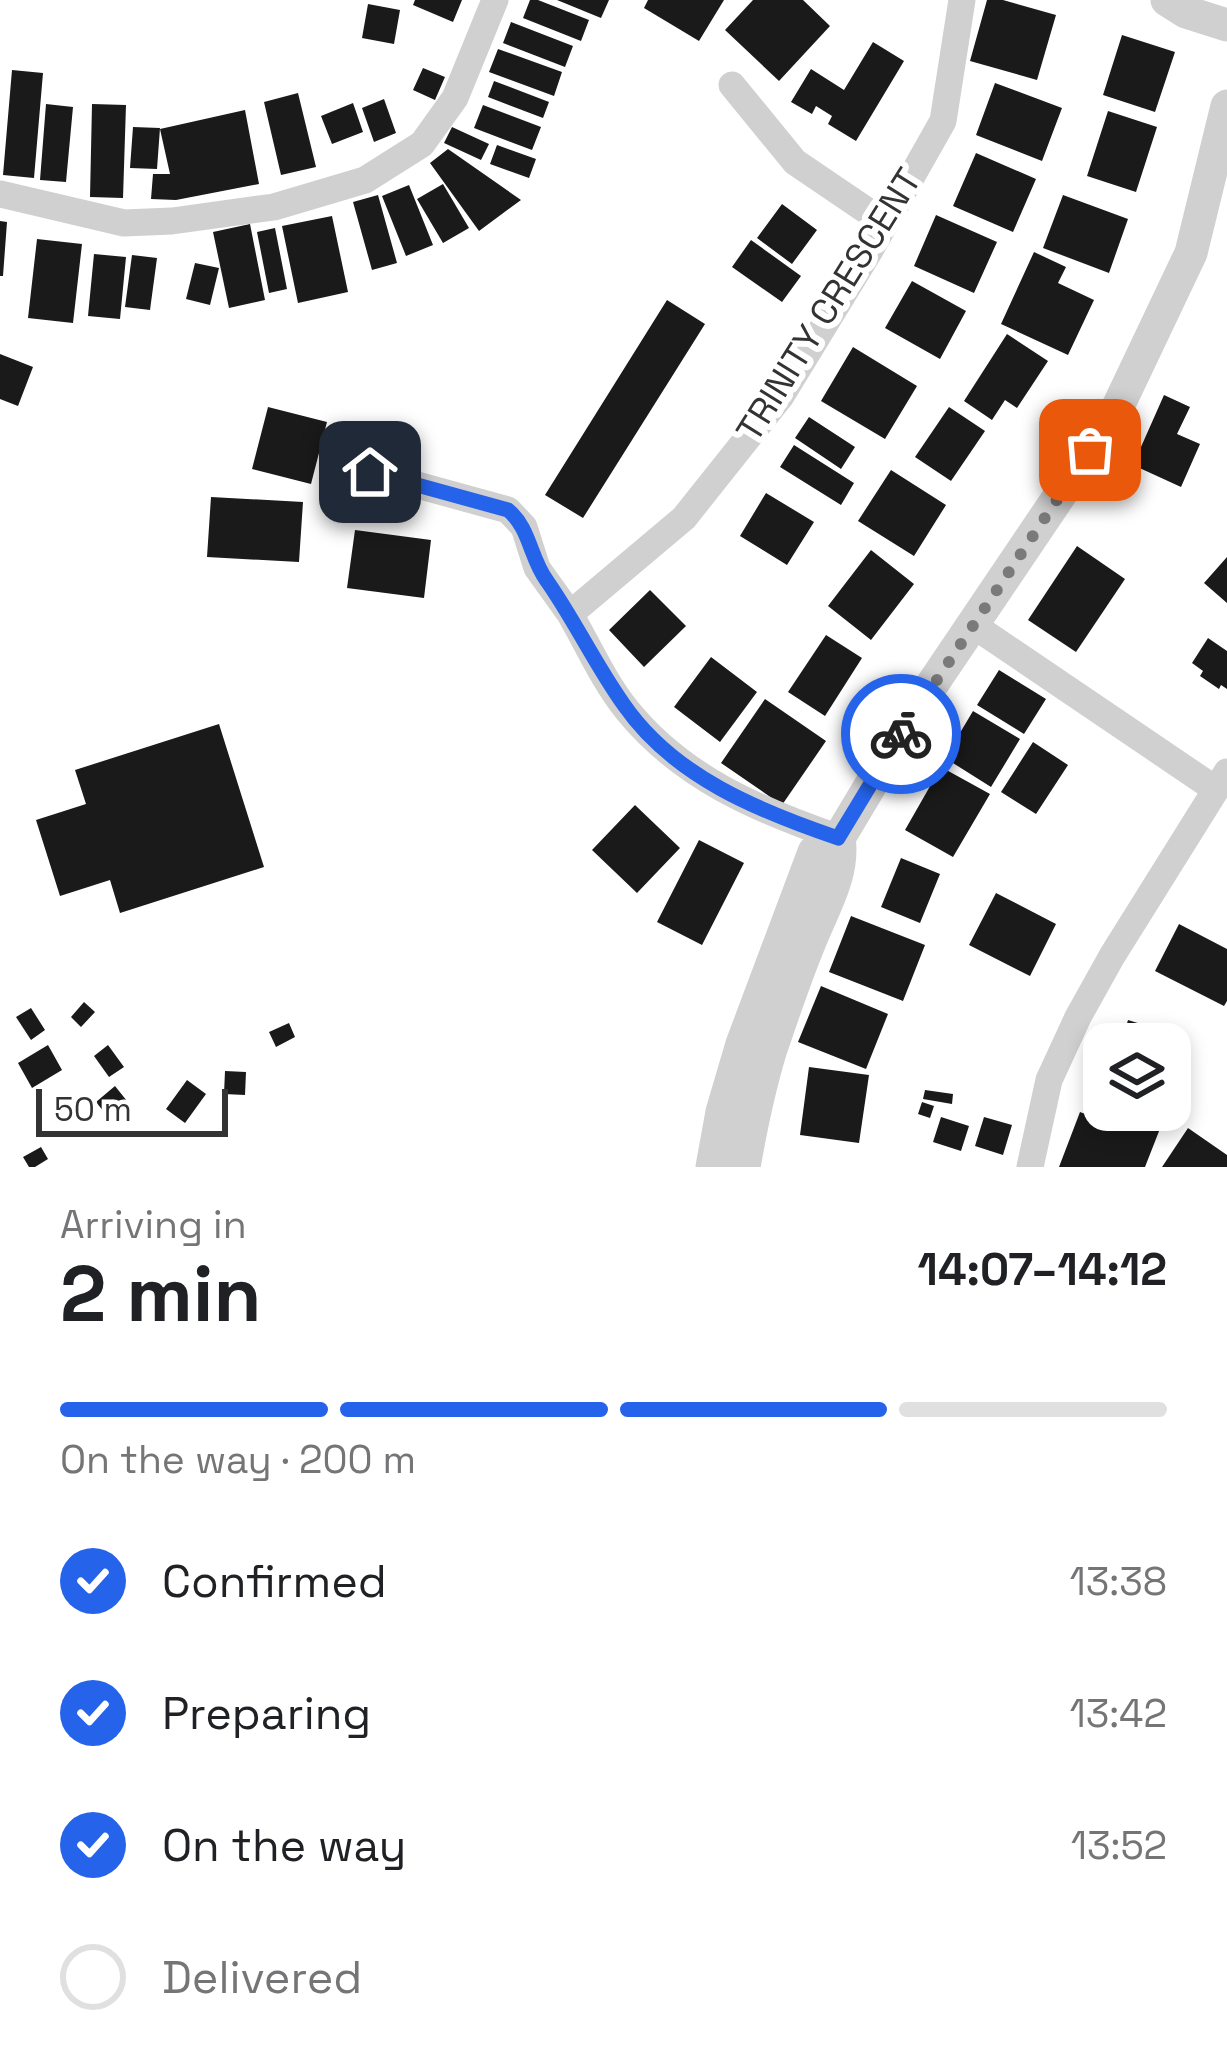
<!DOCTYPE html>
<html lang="en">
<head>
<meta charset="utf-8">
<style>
	:root { --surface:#fff; --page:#f2f2f2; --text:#202124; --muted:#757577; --line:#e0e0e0; --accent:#2563eb }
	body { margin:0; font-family:"Space Grotesk",sans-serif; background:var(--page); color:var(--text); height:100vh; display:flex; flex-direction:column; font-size:45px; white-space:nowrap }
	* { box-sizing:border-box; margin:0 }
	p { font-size:39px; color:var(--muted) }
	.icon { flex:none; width:66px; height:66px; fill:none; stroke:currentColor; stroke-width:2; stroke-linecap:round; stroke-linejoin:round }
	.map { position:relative; height:1167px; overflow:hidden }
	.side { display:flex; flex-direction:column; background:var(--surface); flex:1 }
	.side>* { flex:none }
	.buttons { position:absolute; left:1083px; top:1023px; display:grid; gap:24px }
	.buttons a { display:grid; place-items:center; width:108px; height:108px; border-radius:24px; background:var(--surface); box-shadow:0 6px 18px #0003; font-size:60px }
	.scale { position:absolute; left:36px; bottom:30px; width:192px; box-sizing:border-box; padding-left:12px; border:6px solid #333; border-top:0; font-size:33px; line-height:42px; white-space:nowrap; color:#333; -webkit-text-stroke:9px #fff; paint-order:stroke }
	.pin { position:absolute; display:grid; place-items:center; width:102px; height:102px; color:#fff; margin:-51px; border-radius:24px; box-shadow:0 6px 18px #0006 }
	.courier { position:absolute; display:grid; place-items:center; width:120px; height:120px; margin:-60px; border:9px solid #2563eb; border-radius:50%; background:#fff; color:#222; box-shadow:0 3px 15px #0007 }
	.overview em { font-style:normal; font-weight:600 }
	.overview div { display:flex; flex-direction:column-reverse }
	.overview { display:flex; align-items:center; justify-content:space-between; height:204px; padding:0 60px }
	h1 { font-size:78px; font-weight:600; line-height:90px }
	.bar { display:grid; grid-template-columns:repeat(4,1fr); gap:18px 12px; align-content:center; height:144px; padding:0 60px }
	.bar i { height:15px; border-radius:9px; background:var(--line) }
	.bar .on { background:var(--accent) }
	.bar p { grid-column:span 4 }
	ol { padding:0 60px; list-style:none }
	li { display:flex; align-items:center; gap:36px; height:132px }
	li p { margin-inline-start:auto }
	li .icon { padding:12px; border-radius:50%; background:var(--accent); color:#fff; stroke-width:4 }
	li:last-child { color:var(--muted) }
	li i { width:66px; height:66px; border:6px solid var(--line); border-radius:50% }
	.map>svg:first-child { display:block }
	.building { fill:#1a1a1a }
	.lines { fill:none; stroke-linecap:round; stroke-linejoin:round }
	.minor { stroke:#d0d0d0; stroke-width:27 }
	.tertiary { stroke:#d0d0d0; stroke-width:33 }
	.done { stroke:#7a7a7a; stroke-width:12; stroke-dasharray:0 21.6 }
	.route { stroke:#2563eb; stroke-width:15 }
	.labels { text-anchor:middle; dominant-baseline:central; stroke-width:12; stroke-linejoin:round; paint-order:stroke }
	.street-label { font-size:36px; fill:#333; stroke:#fff }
</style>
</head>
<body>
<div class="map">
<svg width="1227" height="1167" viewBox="0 0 1227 1167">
	<rect width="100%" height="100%" fill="#fff"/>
	<!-- building -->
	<path class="building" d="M415,0H462L453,22L413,5Z
		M530,0H538L589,20L581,41L523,18Z
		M557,0H609L601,18Z
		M648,0H724L699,41L644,8Z
		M753,0H803L830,26L779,81L725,30Z
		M987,0H1003L1056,15L1037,80L970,61Z
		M368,4L400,10L394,44L362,38Z
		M511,22L573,46L565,67L503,43Z
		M1122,35L1175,52L1155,112L1103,95Z
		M873,42L904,61L856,141L828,124L832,116L816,106L812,114L791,102L811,69L844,90Z
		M498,49L562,72L554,96L489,72Z
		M423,68L445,77L435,100L413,90Z
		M12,70L43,73L34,178L3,175Z
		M494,81L549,102L543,118L488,97Z
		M995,83L1062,108L1042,161L976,135Z
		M298,93L316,167L281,175L264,102Z
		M384,99L396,133L374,142L362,108Z
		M353,103L363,132L332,144L321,116Z
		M46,104L73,107L66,182L40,180Z
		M92,104L126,105L123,198L90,197Z
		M483,105L541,127L532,150L474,128Z
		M245,110L259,184L176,200L151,199L153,174H170L160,129Z
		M1108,111L1157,127L1136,192L1087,176Z
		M133,127L160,128L157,169L130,168Z
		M452,127L489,144L481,160L444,143Z
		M497,145L536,159L529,178L490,164Z
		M448,149L521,200L479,231L430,163Z
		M976,153L1036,179L1013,232L953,206Z
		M443,184L469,228L443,243L417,199Z
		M409,185L433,245L406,256L382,196Z
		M378,195L397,263L372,270L353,202Z
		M1063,195L1128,219L1109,273L1043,248Z
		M782,204L817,230L792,264L757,238Z
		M936,215L997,242L974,293L914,266Z
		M332,216L348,292L298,303L282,226Z
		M0,221L7,222L3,276H0Z
		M250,224L265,300L229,308L213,232Z
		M275,228L287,289L269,293L257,232Z
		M37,239L82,244L73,323L28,318Z
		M751,240L801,276L782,302L732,267Z
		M1034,252L1066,267L1058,283L1094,300L1068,355L1001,324Z
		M94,254L126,257L120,319L88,316Z
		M132,255L157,258L150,310L125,307Z
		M195,263L219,268L210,305L186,299Z
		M912,281L966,311L940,359L885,328Z
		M667,300L705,324L583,518L545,495Z
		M1007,334L1048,361L1017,408L1005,400L992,420L964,401Z
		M853,347L917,386L885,439L821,401Z
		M0,354L33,367L18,406L0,399Z
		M1164,395L1190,407L1177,434L1200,444L1181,487L1133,465Z
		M268,407L327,422L311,484L252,469Z
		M949,407L985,431L951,481L915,457Z
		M809,417L855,447L841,469L795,438Z
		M794,445L854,483L841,505L780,467Z
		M891,470L946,505L914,556L858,521Z
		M766,493L814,522L787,565L740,536Z
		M211,497L303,502L299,562L207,557Z
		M355,530L431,540L424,598L347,588Z
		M1077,546L1125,579L1076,652L1028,620Z
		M871,550L914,584L871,640L828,606Z
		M1227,557V603L1204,583Z
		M650,590L686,626L644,667L609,630Z
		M826,635L862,658L825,716L788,692Z
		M1208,638L1227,651V689L1221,685L1219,689L1200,676L1203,671L1192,663Z
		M711,657L757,692L720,742L674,707Z
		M999,670L1046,699L1024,734L977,705Z
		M765,699L826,741L782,805L721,763Z
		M973,711L1020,739L991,787L945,758Z
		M219,724L264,867L120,913L110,880L60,896L36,820L86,804L75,770Z
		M1033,742L1068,765L1036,814L1001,792Z
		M941,767L990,794L953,857L905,830Z
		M635,805L680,848L637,893L592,850Z
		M699,840L744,863L702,945L657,922Z
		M901,858L940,874L920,923L881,907Z
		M996,893L1056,924L1030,976L969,945Z
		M851,916L925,945L903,1001L829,972Z
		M1179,924L1227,949V1001L1224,1006L1155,971Z
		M821,986L888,1014L866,1069L798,1042Z
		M84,1002L95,1012L81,1027L71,1017Z
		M31,1008L45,1030L31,1040L16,1017Z
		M1128,1020L1189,1039L1171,1097L1170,1044H1121Z
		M289,1023L295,1037L276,1047L269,1032Z
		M48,1045L62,1070L32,1088L18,1063Z
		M108,1045L124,1067L109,1077L94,1056Z
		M809,1067L869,1075L859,1143L800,1135Z
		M225,1071L246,1072L245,1095L224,1094Z
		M187,1080L206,1094L185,1123L166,1109Z
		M115,1086L127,1101L108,1117L96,1102Z
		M925,1090L953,1094L952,1104L923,1099Z
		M922,1102L934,1106L930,1118L918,1114Z
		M1117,1110H1136L1163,1121L1145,1167H1059L1080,1112L1111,1124Z
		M941,1117L969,1126L961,1151L933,1142Z
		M984,1117L1012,1125L1003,1155L975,1146Z
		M1188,1128L1227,1155V1167H1162Z
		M41,1147L48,1159L35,1167H29L23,1157Z"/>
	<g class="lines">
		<!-- minor -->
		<path class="minor" d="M732,85L795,162L885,223
			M0,194L124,223L172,221L274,207L365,180L422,144L455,98L495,0
			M370,472L508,510L524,527L537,568L570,614
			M973,625L1215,789
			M839,838C758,810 682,778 627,710C604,682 588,645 570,614L684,518L781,396L869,252L943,121L962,0
			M1030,1167L1049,1080L1078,1017L1112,956L1227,772"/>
		<!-- tertiary -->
		<path class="tertiary" d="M1167,0L1186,12L1227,25
			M712,1167L722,1112L742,1044L814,852L839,838L919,704L1114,415L1191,253L1227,106
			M744,1167C751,1127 759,1088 771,1049C783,1014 795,978 809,944C822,910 845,875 839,838"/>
	</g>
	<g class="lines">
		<!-- done -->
		<path class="done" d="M901,734L1090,450"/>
		<!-- route -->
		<path class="route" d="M370,472L508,510C530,528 530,558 547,581C575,621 596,666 624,705C674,777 759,811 838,838L901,734"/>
	</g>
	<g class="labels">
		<!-- street labels -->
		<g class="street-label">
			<text transform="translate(829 305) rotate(-58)">TRINITY CRESCENT</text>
		</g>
	</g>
</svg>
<div class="buttons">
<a><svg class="icon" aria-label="layers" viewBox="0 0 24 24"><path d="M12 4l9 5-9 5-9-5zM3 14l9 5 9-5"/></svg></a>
</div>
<div class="scale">50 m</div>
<div class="pin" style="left:1090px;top:450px;background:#ea580c"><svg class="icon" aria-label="bag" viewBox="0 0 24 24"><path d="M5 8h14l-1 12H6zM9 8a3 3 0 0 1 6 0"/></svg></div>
<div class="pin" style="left:370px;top:472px;background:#1f2937"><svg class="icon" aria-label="home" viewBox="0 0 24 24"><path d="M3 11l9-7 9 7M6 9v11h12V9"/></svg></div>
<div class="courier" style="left:901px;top:734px"><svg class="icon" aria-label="bike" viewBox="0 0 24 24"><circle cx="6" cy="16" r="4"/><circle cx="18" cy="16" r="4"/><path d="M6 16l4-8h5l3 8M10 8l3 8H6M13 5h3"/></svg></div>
</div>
<section class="side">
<div class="overview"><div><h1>2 min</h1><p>Arriving in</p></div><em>14:07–14:12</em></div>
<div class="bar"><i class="on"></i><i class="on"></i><i class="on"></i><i></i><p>On the way · 200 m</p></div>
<ol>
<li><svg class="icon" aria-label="check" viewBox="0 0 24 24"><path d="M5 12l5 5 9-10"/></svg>Confirmed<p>13:38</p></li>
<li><svg class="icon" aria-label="check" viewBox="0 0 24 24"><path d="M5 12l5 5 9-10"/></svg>Preparing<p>13:42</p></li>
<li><svg class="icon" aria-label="check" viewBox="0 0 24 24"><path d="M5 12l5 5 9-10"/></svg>On the way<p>13:52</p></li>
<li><i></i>Delivered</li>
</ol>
</section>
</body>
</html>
